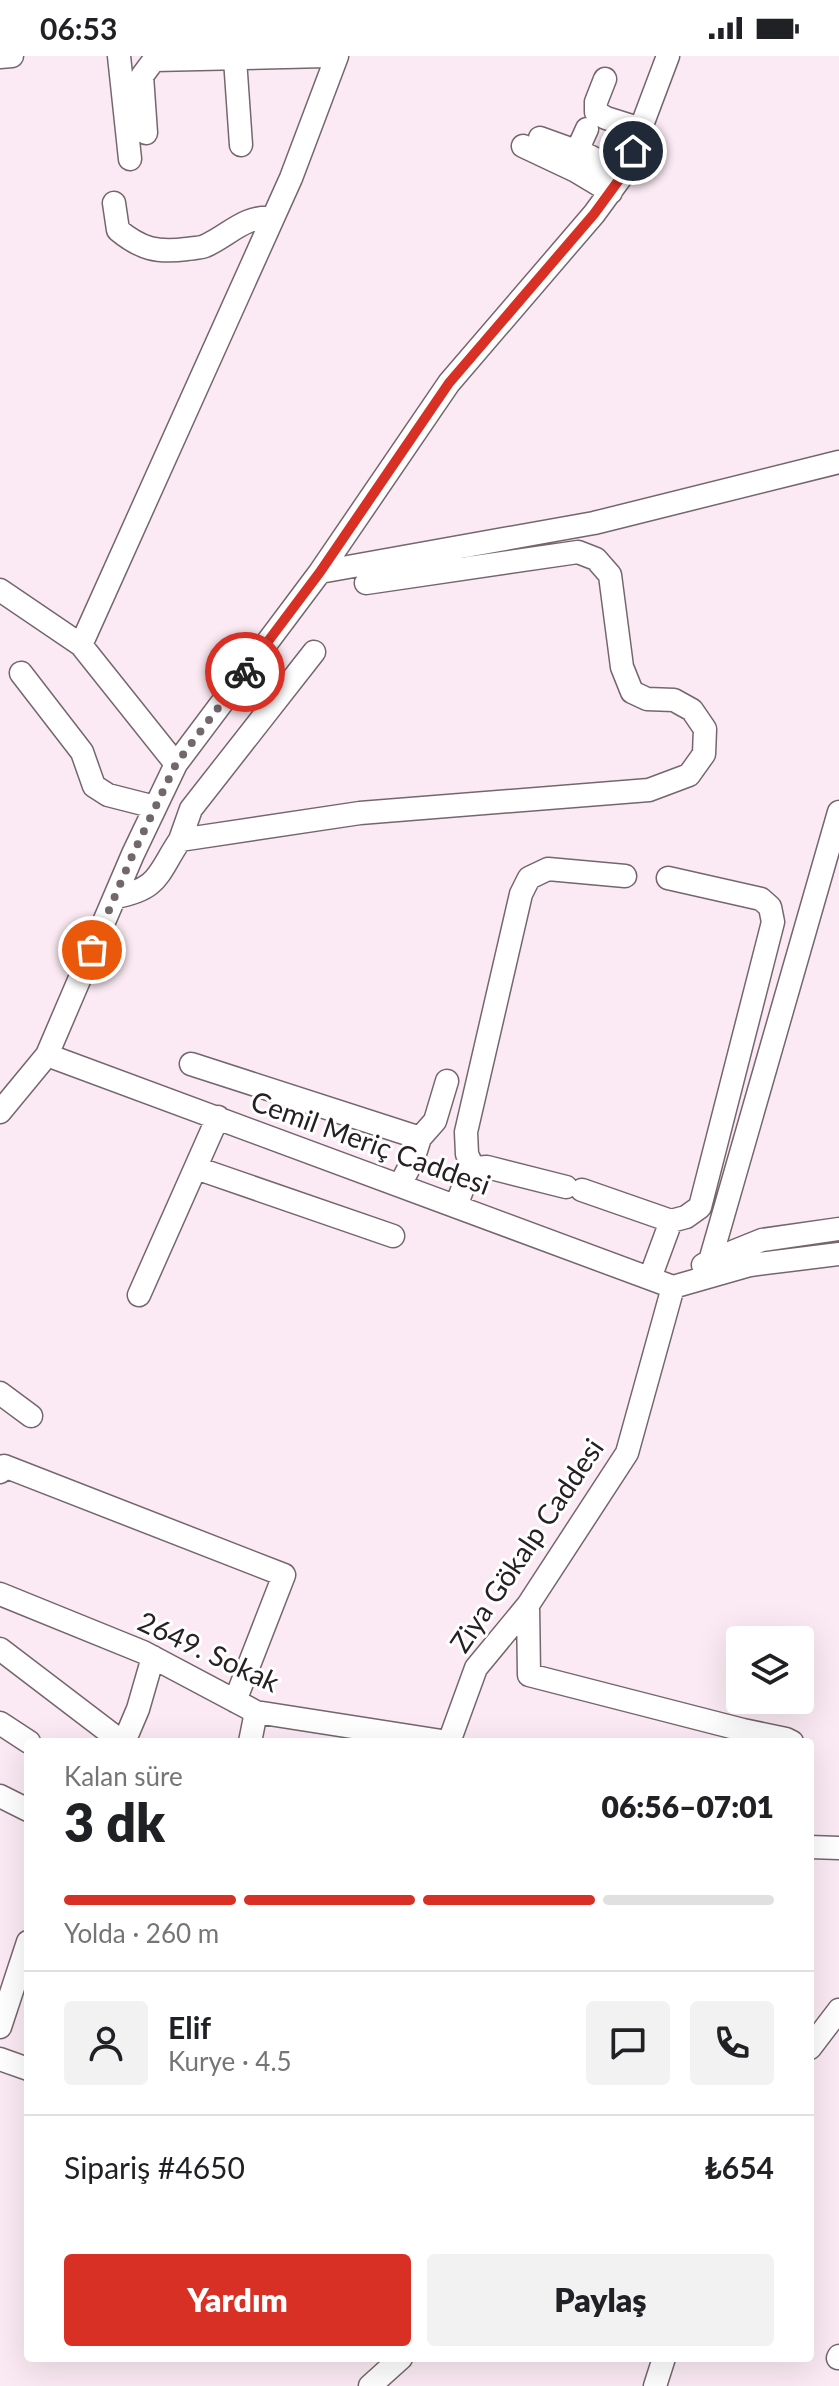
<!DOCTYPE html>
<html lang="tr">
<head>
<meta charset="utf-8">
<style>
	:root { --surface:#fff; --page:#f2f2f2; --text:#202124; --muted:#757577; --line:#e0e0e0; --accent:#d93025 }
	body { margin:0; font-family:Lato,sans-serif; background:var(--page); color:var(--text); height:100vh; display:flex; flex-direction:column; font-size:30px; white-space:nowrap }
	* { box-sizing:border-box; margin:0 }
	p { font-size:26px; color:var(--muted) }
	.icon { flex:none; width:44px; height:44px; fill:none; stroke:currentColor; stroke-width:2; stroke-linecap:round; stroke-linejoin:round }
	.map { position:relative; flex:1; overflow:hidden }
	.panel { position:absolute; left:24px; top:1682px; width:790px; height:624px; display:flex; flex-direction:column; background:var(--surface); border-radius:8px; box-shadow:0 8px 32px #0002 }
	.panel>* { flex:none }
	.tools { position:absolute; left:726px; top:1570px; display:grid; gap:16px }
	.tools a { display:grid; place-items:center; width:88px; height:88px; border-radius:8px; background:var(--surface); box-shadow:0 8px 32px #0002; font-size:40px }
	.pin { position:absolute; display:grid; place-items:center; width:68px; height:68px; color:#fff; margin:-34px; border:4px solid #fff; border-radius:50%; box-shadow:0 2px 8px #0007 }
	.courier { position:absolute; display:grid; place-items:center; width:80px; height:80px; margin:-40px; border:6px solid #d93025; border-radius:50%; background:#fff; color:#222; box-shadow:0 2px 10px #0007 }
	.headline em { font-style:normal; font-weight:800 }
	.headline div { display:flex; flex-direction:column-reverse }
	.headline { display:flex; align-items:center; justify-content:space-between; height:136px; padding:0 40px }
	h1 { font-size:52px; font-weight:800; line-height:60px }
	.bar { display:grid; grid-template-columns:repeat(4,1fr); gap:12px 8px; align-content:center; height:96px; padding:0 40px }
	.bar i { height:10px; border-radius:6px; background:var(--line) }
	.bar .on { background:var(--accent) }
	.bar p { grid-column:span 4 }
	.line { display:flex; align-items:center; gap:20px; padding:0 40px; border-top:2px solid var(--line) }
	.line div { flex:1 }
	.round { display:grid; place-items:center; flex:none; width:84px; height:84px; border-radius:8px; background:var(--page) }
	.button { display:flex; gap:16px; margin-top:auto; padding:16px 40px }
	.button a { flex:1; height:92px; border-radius:8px; background:var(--accent); color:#fff; font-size:32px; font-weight:800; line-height:92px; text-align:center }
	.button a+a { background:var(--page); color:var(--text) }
	.status { display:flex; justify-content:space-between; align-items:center; height:56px; padding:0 40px; background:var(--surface); direction:ltr }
	.status svg { height:22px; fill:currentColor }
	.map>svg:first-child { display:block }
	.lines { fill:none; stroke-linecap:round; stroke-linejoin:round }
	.minor-casing { stroke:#75666e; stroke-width:25 }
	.minor { stroke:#fff; stroke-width:22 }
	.done { stroke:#71676c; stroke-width:8; stroke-dasharray:0 14.4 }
	.route { stroke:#d93025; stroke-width:10 }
	.labels { text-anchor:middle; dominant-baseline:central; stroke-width:6; stroke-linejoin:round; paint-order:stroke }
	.street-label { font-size:28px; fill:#262023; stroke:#fff }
</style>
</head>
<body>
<div class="status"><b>06:53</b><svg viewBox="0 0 49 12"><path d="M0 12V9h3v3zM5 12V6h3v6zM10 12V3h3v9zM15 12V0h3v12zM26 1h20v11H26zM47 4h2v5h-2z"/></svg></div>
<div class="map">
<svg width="839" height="2330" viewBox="0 0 839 2330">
	<rect width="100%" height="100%" fill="#fbeaf3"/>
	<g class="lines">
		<defs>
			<path id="minor" d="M119,0L130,103
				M0,1L12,0
				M235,3L241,89
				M605,23L596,46V56L606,62L641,73
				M146,77L142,20L154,4L326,0
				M540,82L587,99L624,117
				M523,90L576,115L611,136
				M577,95L587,73
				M114,147L118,174C141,193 157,197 187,193C193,192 200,192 205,190C230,179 244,159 273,162
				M320,516L594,467L839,406
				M0,534L81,589L176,708
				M81,589L291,122L337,0
				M21,617L82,696L94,730L108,739L155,751
				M180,784L191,753L314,596
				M115,841C160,833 157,818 180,784L360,757L649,734L689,719L704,698L705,673L692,654L674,644L647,643L632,636L622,611L610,519L596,503L578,496L366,527
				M47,999L673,1231L750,1209L839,1198
				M191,1008L420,1082
				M0,1056L47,999L133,798L176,708L320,516L449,327L594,158L624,117L668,0
				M196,1112L393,1180
				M473,1112L467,1098L466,1076L521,838L529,822L548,813L625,820
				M400,1129L413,1104L420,1082L435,1065L447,1025
				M582,1134L671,1165L686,1161L700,1151L773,866L770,851L761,843L668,822
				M456,1150L467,1121L473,1112L487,1111L566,1131
				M710,1205L839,756
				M703,1209L710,1205L762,1184L839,1173
				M650,1222L671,1165
				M139,1239L218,1061
				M0,1337L31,1360
				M0,1416L4,1410L284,1519L235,1645
				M0,1538L143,1596L256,1656L448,1686
				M528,1549L529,1619L743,1674L786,1683L792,1686
				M0,1593L122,1686
				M0,1667L29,1686
				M124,1686L138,1653L153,1601
				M250,1686L256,1656
				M449,1686L476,1612L528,1549L627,1397L673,1231
				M0,1740L28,1754
				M810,1791L839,1792
				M0,1971L28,1886
				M810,1992L839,1954
				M0,2003L28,2013
				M838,2302L839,2300
				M370,2330L401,2302
				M655,2330L664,2302"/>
		</defs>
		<!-- minor casing -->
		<use href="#minor" class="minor-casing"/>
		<!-- minor -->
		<use href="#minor" class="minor"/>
	</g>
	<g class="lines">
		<!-- done -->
		<path class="done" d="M92,894L133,798L176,708L245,616"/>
		<!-- route -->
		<path class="route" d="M245,616L320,516L449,327L594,158L624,117L633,95"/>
	</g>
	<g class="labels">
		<!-- street labels -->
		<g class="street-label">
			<text transform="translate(371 1086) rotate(20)">Cemil Meriç Caddesi</text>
			<text transform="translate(526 1489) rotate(-56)">Ziya Gökalp Caddesi</text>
			<text transform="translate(209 1595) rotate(25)">2649. Sokak</text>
		</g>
	</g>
</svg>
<div class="tools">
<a><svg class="icon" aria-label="layers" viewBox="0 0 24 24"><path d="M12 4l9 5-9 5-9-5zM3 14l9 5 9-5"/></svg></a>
</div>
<div class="pin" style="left:92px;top:894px;background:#ea580c"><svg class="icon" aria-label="bag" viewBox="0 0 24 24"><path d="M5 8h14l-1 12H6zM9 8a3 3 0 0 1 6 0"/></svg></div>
<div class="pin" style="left:633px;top:95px;background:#1f2937"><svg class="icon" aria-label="home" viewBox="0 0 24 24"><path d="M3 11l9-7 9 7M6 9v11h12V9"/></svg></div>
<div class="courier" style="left:245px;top:616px"><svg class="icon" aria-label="bike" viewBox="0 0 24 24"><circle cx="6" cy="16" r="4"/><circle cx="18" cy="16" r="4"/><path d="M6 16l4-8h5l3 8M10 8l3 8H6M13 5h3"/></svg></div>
<section class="panel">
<div class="headline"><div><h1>3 dk</h1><p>Kalan süre</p></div><em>06:56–07:01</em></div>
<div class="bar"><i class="on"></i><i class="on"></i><i class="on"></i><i></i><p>Yolda · 260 m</p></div>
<div class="line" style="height:144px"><a class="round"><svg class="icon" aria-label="person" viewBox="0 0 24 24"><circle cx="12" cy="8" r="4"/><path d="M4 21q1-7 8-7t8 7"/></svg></a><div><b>Elif</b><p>Kurye · 4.5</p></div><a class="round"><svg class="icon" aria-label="chat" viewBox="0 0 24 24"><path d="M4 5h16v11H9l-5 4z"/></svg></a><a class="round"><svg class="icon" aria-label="phone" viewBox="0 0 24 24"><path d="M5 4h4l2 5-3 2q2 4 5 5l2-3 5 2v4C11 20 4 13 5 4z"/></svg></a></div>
<div class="line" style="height:104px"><div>Sipariş #4650</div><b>₺654</b></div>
<div class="button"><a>Yardım</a><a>Paylaş</a></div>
</section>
</div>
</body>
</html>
